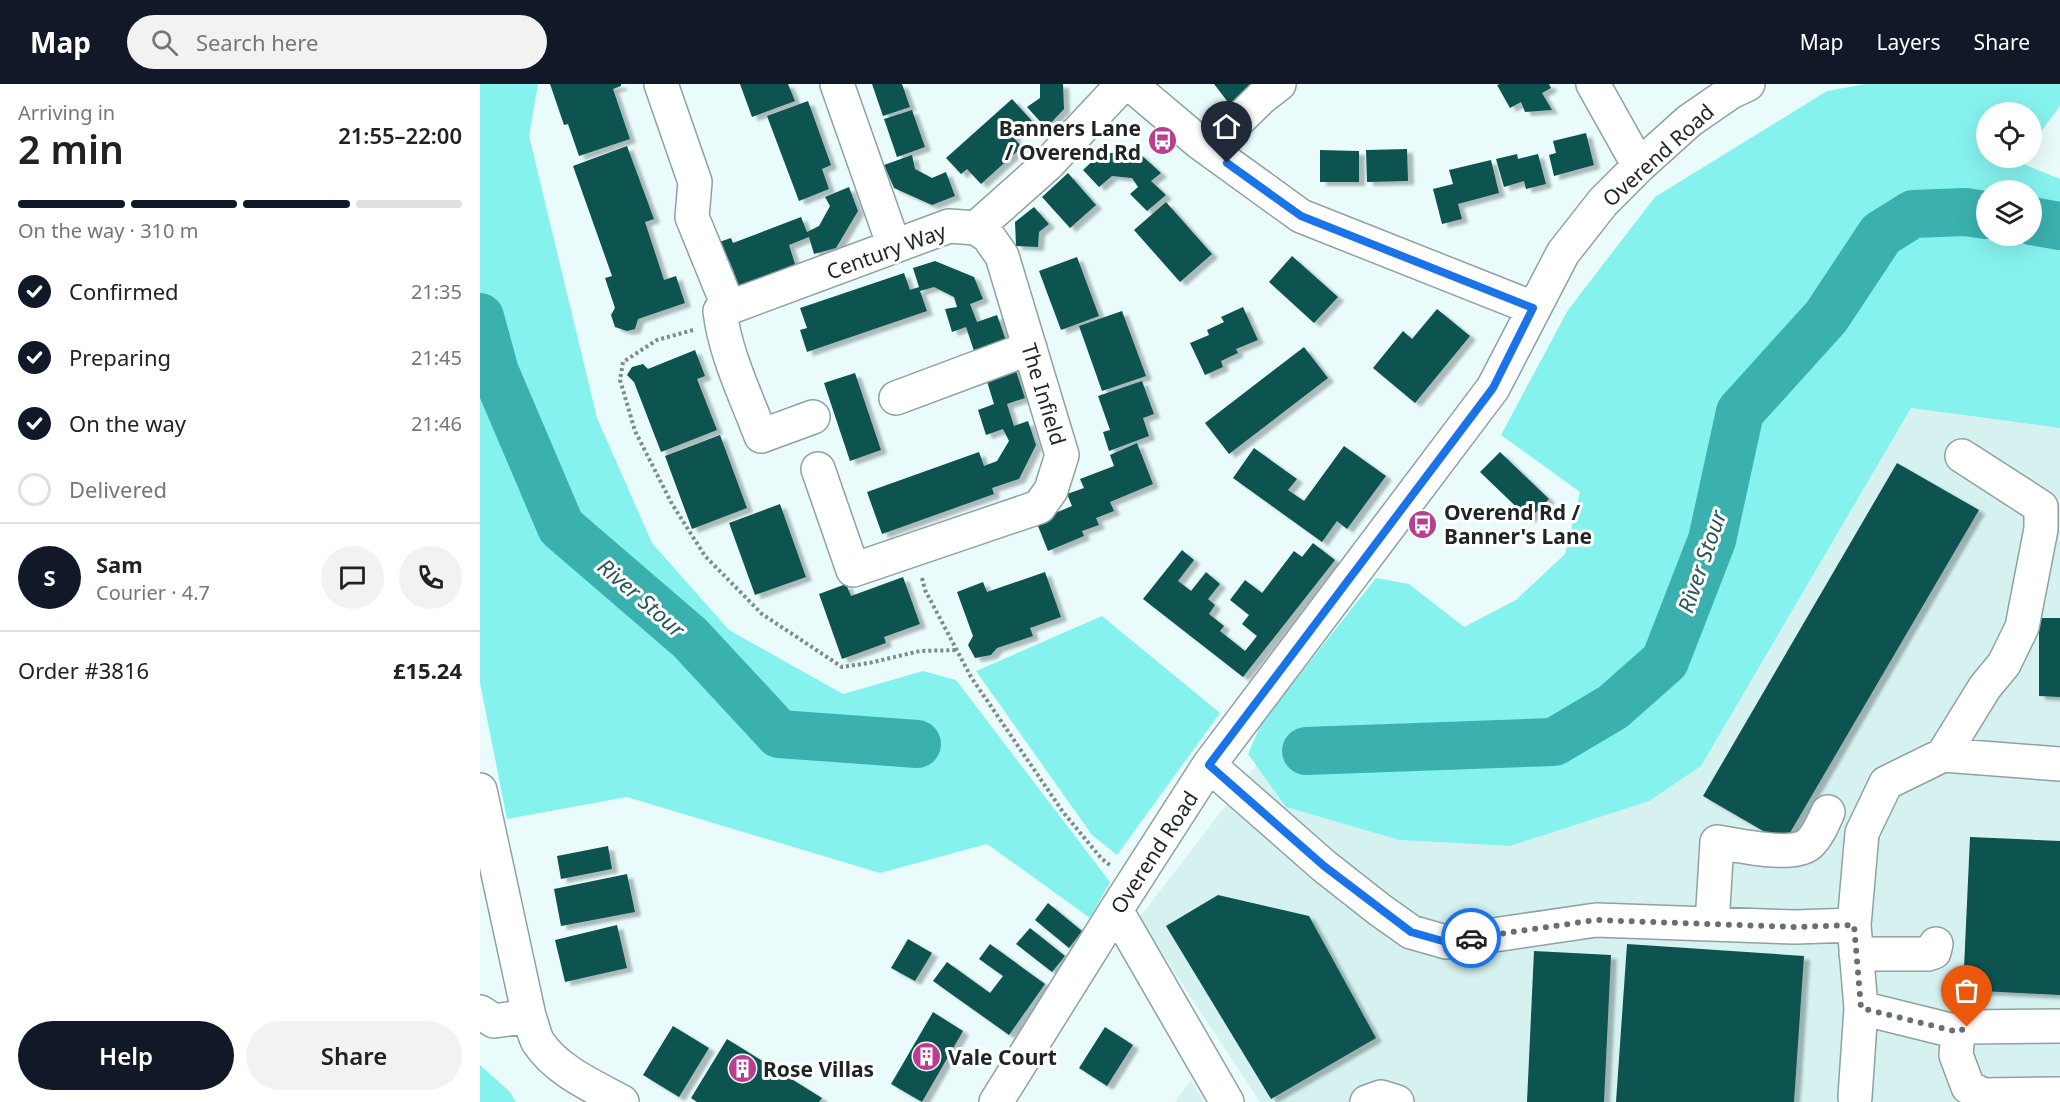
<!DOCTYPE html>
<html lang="en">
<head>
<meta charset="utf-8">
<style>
	:root { --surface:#fff; --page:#f2f2f2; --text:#222; --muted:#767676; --line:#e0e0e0; --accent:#111827 }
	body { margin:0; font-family:"Noto Sans",sans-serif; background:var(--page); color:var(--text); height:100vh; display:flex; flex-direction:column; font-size:22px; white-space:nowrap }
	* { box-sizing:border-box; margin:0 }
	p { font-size:20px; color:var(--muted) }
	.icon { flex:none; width:33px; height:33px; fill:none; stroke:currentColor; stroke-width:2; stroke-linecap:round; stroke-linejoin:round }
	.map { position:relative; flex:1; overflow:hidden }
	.details { display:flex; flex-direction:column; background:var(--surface); width:480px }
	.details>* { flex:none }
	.fabs { position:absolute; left:1496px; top:18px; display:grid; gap:12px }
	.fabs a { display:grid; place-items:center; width:66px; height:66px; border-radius:50%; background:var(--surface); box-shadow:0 6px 24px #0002; font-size:30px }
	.pin { position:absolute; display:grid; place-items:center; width:51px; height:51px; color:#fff; margin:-62px -26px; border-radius:50% 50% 50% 0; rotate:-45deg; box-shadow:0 0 6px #0007 }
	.pin .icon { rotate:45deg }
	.courier { position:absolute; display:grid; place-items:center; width:60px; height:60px; margin:-30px; border:4px solid #1a73e8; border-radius:50%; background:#fff; color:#222; box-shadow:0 2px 8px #0007 }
	.headline em { font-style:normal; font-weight:600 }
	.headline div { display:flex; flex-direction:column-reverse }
	.headline { display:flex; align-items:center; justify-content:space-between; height:102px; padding:0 18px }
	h1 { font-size:39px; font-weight:600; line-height:45px }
	.bar { display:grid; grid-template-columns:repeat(4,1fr); gap:9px 6px; align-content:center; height:72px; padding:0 18px }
	.bar i { height:8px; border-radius:4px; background:var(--line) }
	.bar .selected { background:var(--accent) }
	.bar p { grid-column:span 4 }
	.line { display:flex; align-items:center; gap:15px; padding:0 18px; border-top:2px solid var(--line) }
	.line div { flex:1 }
	.round { display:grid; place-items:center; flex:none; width:63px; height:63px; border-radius:32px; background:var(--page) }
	ol { padding:0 18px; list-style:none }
	li { display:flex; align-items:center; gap:18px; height:66px }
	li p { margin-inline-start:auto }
	li .icon { padding:6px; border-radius:50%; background:var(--accent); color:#fff; stroke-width:4 }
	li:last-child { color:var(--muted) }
	li i { width:33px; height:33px; border:3px solid var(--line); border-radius:50% }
	.action { display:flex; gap:12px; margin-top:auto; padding:12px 18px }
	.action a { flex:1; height:69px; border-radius:36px; background:var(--accent); color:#fff; font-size:24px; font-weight:600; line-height:69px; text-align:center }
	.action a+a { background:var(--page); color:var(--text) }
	header { display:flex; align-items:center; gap:36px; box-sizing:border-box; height:84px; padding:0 30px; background:var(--accent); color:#fff }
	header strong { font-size:28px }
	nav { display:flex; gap:33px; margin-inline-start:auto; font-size:21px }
	.search { width:420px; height:54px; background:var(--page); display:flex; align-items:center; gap:15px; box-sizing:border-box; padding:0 21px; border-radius:33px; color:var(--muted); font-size:22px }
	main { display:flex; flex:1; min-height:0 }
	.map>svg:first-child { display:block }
	.built { fill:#d5f2f0 }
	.green { fill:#86f2ee; fill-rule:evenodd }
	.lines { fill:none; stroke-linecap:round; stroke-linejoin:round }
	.river { stroke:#3ab1ae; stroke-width:48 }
	.building { fill:#105250; filter:url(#shadow) }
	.minor-casing { stroke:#8fa1a0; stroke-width:36 }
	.path { stroke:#7e8b8a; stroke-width:4; stroke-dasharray:3 3; stroke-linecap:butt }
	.minor { stroke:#fff; stroke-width:33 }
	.done { stroke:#65706f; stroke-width:6; stroke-dasharray:0 10.8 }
	.route { stroke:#1a73e8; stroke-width:8 }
	.labels { text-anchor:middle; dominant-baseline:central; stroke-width:6; stroke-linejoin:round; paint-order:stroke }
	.poi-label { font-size:21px; font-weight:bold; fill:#1e2524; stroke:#fff; text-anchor:start }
	.street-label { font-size:21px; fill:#1e2524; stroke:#fff }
	.water-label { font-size:22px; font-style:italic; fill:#255756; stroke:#fff }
</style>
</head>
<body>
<header>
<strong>Map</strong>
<div class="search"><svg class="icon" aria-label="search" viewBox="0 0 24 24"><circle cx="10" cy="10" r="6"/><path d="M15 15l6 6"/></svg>Search here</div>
<nav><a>Map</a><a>Layers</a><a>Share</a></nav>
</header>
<main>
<section class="details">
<div class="headline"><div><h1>2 min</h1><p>Arriving in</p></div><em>21:55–22:00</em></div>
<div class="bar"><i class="selected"></i><i class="selected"></i><i class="selected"></i><i></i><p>On the way · 310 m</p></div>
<ol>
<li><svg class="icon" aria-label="check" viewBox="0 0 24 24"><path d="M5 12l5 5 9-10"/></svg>Confirmed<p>21:35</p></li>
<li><svg class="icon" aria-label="check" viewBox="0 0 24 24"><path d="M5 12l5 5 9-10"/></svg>Preparing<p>21:45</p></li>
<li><svg class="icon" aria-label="check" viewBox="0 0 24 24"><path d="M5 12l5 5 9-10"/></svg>On the way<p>21:46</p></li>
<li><i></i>Delivered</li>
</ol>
<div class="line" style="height:108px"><b class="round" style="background:var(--accent);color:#fff">S</b><div><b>Sam</b><p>Courier · 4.7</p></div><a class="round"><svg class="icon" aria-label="chat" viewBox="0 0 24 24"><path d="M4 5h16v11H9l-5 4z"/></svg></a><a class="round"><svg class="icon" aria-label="phone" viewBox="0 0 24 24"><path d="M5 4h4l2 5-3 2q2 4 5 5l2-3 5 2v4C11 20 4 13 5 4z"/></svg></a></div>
<div class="line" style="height:78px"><div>Order #3816</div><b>£15.24</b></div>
<div class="action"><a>Help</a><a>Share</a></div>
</section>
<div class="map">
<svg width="1580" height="1018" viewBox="0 0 1580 1018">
	<defs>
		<filter id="shadow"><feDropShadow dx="6" dy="4" stdDeviation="1.5" flood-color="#0004"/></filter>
	</defs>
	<rect width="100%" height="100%" fill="#e9fcfb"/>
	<!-- built -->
	<path class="built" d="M1431,324L1580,344V1018H780L659,834L777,681L806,723L919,756L1030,762L1364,436Z
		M711,996L724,1018H695Z"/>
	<!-- green -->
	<path class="green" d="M0,0H58L49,52L117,334L172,459L249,546L363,610L443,587L476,596L630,798L610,834L507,760L400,789L147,713L27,735L0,599Z
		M1385,0H1580V22L1551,61V28H1506V74H1541L1539,78L1580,95V344L1431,324L1221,682L1169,717L1030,762L919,756L806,723L768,670L782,638L896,494L929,500L984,543L1036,516L1085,470L1100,408L1021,351L1088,226L1175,113L1347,7ZM1506,106H1551V152H1506Z
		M622,532L740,629L637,771L612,751L496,587Z
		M0,981L30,1008L36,1018H0Z"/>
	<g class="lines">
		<!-- river -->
		<path class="river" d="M1551,137L1580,142
			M0,233L15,288L81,443L210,554L299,650L437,660
			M826,667L1074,658L1133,623L1185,577L1232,456L1260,328L1346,233L1401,150L1433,130L1485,128L1506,131"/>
	</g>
	<!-- building -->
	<path class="building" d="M70,0H141V2L133,5L150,55L99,72L88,40L84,41Z
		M260,0H308L315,17L272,33Z
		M392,0H422L430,23L403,32Z
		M560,0H583L584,25L566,44L547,23L560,14Z
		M734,0H774L751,22Z
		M1020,0H1069L1071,4L1062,9L1072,26L1045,28L1041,18L1030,24L1017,1Z
		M532,15L552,37L533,53L542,63L501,100L487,85L481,90L466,74Z
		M328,17L351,81L342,85L349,105L319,117L287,32Z
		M432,26L445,63L417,73L404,35Z
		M1106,49L1114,81L1074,92L1069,71L1076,69L1073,57Z
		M147,62L174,135L165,138L184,196L196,192L205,219L158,235L155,245L147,247L135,243L131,231L135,224L125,194L132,192L93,82Z
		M927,65L928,97L887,98L886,66Z
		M840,66L879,67V98H840Z
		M621,69H659L681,89L671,97L686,111L667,127L650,110L658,103L652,94L632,92L619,103L603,86Z
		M1037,70L1038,75L1058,70L1066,100L1046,105L1044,97L1024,103L1016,75Z
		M432,71L435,85L452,94L466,88L475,112L452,121L414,104L404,81Z
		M1011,76L1019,109L978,120L982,135L962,140L953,105L973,100L969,86Z
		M588,89L616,121L590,144L562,113Z
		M369,103L378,127L356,164L334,170L329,153L309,161L315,180L259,202L249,176L238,180L230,161L251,154L253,159L321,133L327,148L339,142L350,122L345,113Z
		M686,118L732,170L700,198L654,146Z
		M554,123L569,140L559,148L558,163L536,162L535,138Z
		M812,172L858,213L834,239L789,198Z
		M597,173L619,232L581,246L559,187Z
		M455,177L494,193L503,215L490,220L497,238L517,231L529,265L497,276L486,243L472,248L465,225L477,223L474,213L454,203L440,207L447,227L327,268L320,246L327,244L320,224L424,189L430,206L439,203L433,184Z
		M763,223L778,256L756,265L758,269L741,277L743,283L725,291L710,259L729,251L727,246L744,238L741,233Z
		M957,225L990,252L935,319L893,284L923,247L932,255Z
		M642,227L666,292L622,307L599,242Z
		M824,263L848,294L749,370L725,339Z
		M215,266L225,292L217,295L237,346L181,368L154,298L147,291L152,283L163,280L168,285Z
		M534,281L545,314L527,320L534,342L548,337L556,361L539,395L512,404L514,410L402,450L387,408L499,368L504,382L517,377L529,357L523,345L506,351L498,326L514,320L505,291Z
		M375,289L401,366L370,377L344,299Z
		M662,297L674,330L663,334L669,352L629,367L623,348L630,346L618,312Z
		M240,351L267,424L212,445L185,372Z
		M657,359L673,400L630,418L634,427L616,434L619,441L602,447L604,452L568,467L556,437L592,422L587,410L604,404L600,395L634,382L630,371Z
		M864,362L906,392L867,445L857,437L842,458L753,394L774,364L817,395L808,406L824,417Z
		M1020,368L1069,415L1049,435L1000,388Z
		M1417,379L1499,426L1304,759L1223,712Z
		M300,420L326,493L275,511L249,439Z
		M833,459L855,476L763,593L663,515L702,466L714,476L698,497L711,507L726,488L740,500L728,515L735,521L729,530L744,542L740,547L765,567L777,552L762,540L769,531L750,516L765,496L782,509L814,467L822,473Z
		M565,488L581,533L550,544L553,552L517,564L511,571L495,574L488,561L493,552L477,508L503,498L507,508Z
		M423,493L440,540L404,553L406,559L362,575L339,510L366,500L371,512Z
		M1559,534H1580V613L1559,612Z
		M1490,753L1580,757V911L1483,906Z
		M128,762L132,785L81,795L77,772Z
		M147,790L155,828L81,842L74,805Z
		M738,811L829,832L896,954L791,1015L686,842Z
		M568,819L602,847L589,864L555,836Z
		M137,841L147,884L85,898L75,856Z
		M550,844L585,872L572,888L536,860Z
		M428,855L452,869L435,897L411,884Z
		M510,860L565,900L529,951L453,897L467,878L510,909L523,892L499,875Z
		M1147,860L1324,872L1314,1018H1136Z
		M1054,867L1131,871L1124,1018H1047Z
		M453,928L483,947L442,1018L411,1000Z
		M193,942L229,964L199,1013L163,991Z
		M625,943L653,961L627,1002L599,984Z
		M247,955L342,1014L339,1018H217L211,1014Z"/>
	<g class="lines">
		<defs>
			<path id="minor" d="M181,0L215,98L212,133L249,224
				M357,0L414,162
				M650,0L720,59L821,132L1053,224
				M1113,0L1159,82
				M729,65L781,14L799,0
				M416,314L550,264
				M333,333L281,352C266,312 245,270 240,227L469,142L496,144L568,80L643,0
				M338,385L373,486L559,423L571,406L582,371L522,172L508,152L496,144
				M1463,671L1505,603L1524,580L1542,543L1561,445V423L1482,372
				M729,681L844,782L900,826L931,848L966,858L1116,836L1315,843L1374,841L1382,749L1406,699L1463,671L1580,680
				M0,706L49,932C52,940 54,951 58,958C77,987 113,1002 142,1018
				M636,826L747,1018
				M1232,840L1237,758C1258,761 1312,774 1329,760C1338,752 1343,739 1348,728
				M1374,841L1381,924L1375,1013
				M1376,870H1448L1454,868L1456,860
				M1381,924L1478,948L1487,943L1580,942
				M0,928L14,937L49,932
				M1478,948L1476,971L1488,1003L1503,1011L1580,1010
				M516,1018L636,826L729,681L1013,304L1083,169L1123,118L1159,82L1209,37L1251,8L1268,0
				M887,1018L901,1013L917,1018"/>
		</defs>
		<!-- minor casing -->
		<use href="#minor" class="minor-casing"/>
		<!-- path -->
		<path class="path" d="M213,246L177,256L143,278L140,296L155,347L192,420L225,472L282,530L362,583L389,579L440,567L478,566
			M442,494L445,506L491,593L583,728L621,774L631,782"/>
		<!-- minor -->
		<use href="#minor" class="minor"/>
	</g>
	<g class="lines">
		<!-- done -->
		<path class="done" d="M991,854L1116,836L1315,843L1374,841L1381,924L1478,948L1487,943"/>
		<!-- route -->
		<path class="route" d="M747,79L821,132L1053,224L1013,304L729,681L844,782L931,848L966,858L991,854"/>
	</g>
	<!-- icons -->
	<defs>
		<symbol id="bus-disc" viewBox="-11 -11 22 22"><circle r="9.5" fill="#b83e91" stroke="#fff"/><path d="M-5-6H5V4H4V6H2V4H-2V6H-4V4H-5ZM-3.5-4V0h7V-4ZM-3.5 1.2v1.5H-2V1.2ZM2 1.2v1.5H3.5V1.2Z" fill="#fff"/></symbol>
		<symbol id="building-disc" viewBox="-11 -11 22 22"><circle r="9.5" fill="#b83e91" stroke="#fff"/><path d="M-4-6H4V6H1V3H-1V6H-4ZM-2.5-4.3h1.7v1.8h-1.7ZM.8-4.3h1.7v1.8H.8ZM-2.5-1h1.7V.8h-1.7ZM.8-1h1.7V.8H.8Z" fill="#fff"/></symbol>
	</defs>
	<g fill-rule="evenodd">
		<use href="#bus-disc" x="666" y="40" width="33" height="33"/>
		<use href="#bus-disc" x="926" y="424" width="33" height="33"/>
		<use href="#building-disc" x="430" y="956" width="33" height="33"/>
		<use href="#building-disc" x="246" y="968" width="33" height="33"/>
	</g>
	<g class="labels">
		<!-- poi labels -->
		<g class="poi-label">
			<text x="661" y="44" text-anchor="end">Banners Lane<tspan x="661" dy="24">/ Overend Rd</tspan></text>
			<text x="964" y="428">Overend Rd /<tspan x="964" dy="24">Banner's Lane</tspan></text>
			<text x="468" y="973">Vale Court</text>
			<text x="283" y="985">Rose Villas</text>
		</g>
		<!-- street labels -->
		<g class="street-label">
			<text transform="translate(1178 71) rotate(-42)">Overend Road</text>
			<text transform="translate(406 167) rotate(-20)">Century Way</text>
			<text transform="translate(564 310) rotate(73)">The Infield</text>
			<text transform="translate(674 768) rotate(-57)">Overend Road</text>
		</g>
		<!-- water labels -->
		<g class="water-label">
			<text transform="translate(1221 477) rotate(-71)">River Stour</text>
			<text transform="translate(162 513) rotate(41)">River Stour</text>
		</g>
	</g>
</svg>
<div class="fabs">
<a><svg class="icon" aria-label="locate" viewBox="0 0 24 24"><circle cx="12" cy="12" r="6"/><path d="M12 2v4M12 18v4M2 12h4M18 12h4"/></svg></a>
<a><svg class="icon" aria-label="layers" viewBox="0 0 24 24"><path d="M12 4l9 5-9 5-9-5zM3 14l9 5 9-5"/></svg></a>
</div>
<div class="pin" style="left:1487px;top:943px;background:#ea580c"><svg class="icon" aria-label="bag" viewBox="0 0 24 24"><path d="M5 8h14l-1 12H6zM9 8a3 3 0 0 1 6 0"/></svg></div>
<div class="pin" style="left:747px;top:79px;background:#1f2937"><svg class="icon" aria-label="home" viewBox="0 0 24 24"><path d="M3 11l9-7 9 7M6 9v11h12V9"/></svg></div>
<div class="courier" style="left:991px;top:854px"><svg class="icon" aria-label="car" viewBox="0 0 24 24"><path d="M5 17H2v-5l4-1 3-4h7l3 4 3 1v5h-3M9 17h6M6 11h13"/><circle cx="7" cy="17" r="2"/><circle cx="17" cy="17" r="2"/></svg></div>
</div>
</main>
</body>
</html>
